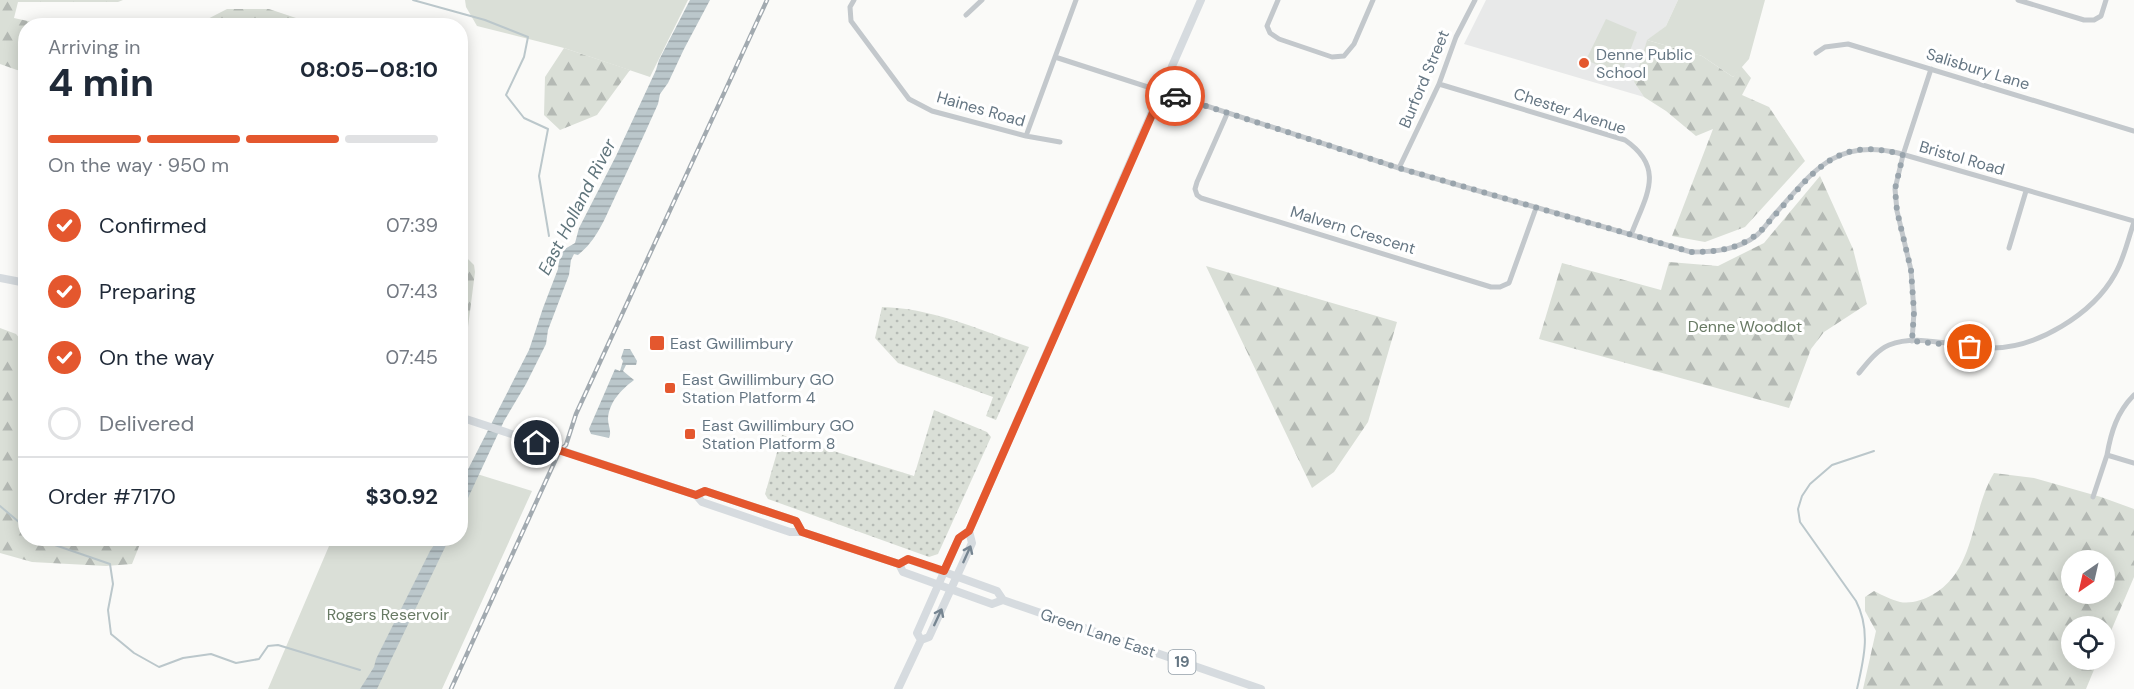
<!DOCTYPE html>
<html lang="en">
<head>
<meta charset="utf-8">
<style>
	:root { --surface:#fff; --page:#f2f2f3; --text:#1f2937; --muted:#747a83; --line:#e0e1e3; --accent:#e4572e }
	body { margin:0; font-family:"DM Sans",sans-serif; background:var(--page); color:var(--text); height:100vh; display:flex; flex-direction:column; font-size:22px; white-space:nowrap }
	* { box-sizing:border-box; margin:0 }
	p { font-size:20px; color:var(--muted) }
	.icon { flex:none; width:33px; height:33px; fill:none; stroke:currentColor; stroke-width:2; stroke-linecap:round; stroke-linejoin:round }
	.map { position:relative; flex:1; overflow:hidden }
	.sheet { position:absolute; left:18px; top:18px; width:450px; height:528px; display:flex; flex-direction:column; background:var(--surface); border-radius:24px; box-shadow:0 3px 15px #0003 }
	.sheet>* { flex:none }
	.needle { width:39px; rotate:214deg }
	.fabs { position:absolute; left:2061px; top:550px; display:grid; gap:12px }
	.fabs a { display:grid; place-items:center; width:54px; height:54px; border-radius:50%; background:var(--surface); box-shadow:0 3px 15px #0003; font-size:30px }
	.pin { position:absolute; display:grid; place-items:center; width:51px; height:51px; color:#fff; margin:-26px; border:3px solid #fff; border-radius:50%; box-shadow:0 2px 6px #0007 }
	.courier { position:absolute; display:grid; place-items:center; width:60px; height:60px; margin:-30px; border:4px solid #e4572e; border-radius:50%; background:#fff; color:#222; box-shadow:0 2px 8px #0007 }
	.summary em { font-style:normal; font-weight:700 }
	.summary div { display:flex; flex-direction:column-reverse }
	.summary { display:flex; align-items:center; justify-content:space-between; height:102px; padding:0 30px }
	h1 { font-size:39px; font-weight:700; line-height:45px }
	.bar { display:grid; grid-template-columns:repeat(4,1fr); gap:9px 6px; align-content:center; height:72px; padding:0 30px }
	.bar i { height:8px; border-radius:4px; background:var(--line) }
	.bar .selected { background:var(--accent) }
	.bar p { grid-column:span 4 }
	.line { display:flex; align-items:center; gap:15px; padding:0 30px; border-top:2px solid var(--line) }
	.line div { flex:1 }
	ol { padding:0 30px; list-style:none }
	li { display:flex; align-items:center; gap:18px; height:66px }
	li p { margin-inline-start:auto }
	li .icon { padding:6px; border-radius:50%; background:var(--accent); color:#fff; stroke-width:4 }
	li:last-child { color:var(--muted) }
	li i { width:33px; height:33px; border:3px solid var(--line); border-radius:50% }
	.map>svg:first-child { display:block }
	.built { fill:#e8e9e9 }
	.grass { fill:url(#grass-dots) }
	.forest { fill:url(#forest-firs); fill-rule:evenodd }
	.green { fill:#dadfd7 }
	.water { fill:url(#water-rules) }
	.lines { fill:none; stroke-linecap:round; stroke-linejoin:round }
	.stream { stroke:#bbc7cb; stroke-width:2 }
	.street { stroke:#c3c8cc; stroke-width:5 }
	.secondary { stroke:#d6dbdf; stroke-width:8 }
	.primary { stroke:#d6dbdf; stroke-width:8 }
	.rail-casing { stroke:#a2aab0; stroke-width:4.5 }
	.rail { stroke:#fff; stroke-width:2; stroke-dasharray:7; stroke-linecap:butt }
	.oneway { stroke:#768591 }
	.done { stroke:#99a4ac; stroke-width:6; stroke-dasharray:0 10.8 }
	.route { stroke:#e4572e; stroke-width:8 }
	.poi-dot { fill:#e4572e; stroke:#fff; stroke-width:2 }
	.labels { text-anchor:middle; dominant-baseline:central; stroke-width:6; stroke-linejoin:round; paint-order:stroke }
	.shield { fill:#fff; stroke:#939fa8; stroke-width:1.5 }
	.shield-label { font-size:15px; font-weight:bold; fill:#657683 }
	.poi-label { font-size:16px; fill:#657683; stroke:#fff; text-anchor:start }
	.street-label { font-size:16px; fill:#657683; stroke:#fff }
	.park-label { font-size:16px; fill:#687a64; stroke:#fff }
	.water-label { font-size:18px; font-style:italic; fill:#60757c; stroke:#fff }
</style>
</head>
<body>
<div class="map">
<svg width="2134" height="689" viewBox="0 0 2134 689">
	<defs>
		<pattern id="grass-dots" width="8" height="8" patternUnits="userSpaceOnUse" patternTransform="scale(1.5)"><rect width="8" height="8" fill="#dadfd7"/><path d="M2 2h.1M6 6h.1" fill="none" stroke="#b4b9b4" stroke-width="1.8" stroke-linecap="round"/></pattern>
		<pattern id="forest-firs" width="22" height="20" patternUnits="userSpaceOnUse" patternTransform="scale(1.5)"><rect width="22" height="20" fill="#dadfd7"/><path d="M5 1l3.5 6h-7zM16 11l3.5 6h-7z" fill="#b4b9b4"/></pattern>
		<pattern id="water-rules" width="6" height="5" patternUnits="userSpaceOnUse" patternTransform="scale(1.5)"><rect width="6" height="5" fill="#bbc7cb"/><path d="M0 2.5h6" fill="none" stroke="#9ca6aa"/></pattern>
	</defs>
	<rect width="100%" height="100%" fill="#fafaf8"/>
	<!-- built -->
	<path class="built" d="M1486,0H1678L1666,26L1647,41L1634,82L1644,97L1464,44Z"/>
	<!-- grass -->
	<path class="grass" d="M882,307C933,308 982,331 1029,347L996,420L986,416L993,397L898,363L875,338Z
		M934,410L987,432L991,437L938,554L929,557L768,499L765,494L782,435L914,476Z"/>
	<!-- forest -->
	<path class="forest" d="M0,0H123L118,2H18L14,18L46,25L26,26L25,71L17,70L0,64Z
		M227,9H269L317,25H196Z
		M1647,40L1702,56L1733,77L1741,66L1751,78L1742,95L1769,107L1805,161L1745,227L1705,242L1672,236L1713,129L1696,136L1666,111L1644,97L1634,82Z
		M564,48L630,70L597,115L560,130L544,115L545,77Z
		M1820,176L1853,249L1867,304L1824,332L1811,349L1789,408L1539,339L1562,263L1661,290L1669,262L1718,266L1764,243Z
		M461,255H464L474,265L475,272L468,327L461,339Z
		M1206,266L1397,322L1368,422L1334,472L1312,488Z
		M0,328L16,334L25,345L26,538L142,539L132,564L106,566L32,562L0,553Z
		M1994,473L2034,478L2101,497L2134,509V577L2105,645L2104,627H2072V660H2098L2086,689H1863L1876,631L1865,611V597L1874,591C1882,595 1892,600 1900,602C1911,604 1923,600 1932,595C1977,570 1970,512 1994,473ZM2072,561H2104V594H2072Z"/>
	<!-- green -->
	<path class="green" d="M465,0H688L650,77L564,48L477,26L466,7Z
		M1678,0H1765L1749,59L1733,77L1702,56L1647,40L1666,26Z
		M1606,19L1637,32L1621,75L1586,60Z
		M461,469L532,491L442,689H268L332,539L460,538Z"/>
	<!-- water -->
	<path class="water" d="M690,0H710L684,49L668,83L660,94L658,104C644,135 630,166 615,197C605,218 597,240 578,255L574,254L571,260L569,275L548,330L546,344L526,384L504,421L461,513V483L529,350L543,308L558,269L559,260L563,250L575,243L579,228L616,156L656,70L659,60Z
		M624,349H630L637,361L636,365H626L623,371L634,380C621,390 609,402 608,419C608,426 612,431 609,438L591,434L589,429L615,369L620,371L623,361L621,358Z
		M438,539H449L377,689H360L374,667L376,659L430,551Z"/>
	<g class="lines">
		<!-- stream -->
		<path class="stream" d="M413,0L485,20L528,37L524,57L506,95L524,118L548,129L539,176L549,236
			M0,506L26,528
			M41,538L49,543L110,564L113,584L108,610L111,634L134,653L159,667L183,658L211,654L236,663L259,659L268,646L278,645L360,670
			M1857,689C1864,659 1871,630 1856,601L1800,522L1798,509L1802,496L1810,484L1832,465L1874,451"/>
		<!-- street -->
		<path class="street" d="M854,0L850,7L851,21L909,99L932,111L1026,136L1060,142
			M1278,0L1267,26L1270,33L1279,39L1332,57L1344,56L1354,44L1373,0
			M2018,0L2084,20H2094L2101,16L2106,0
			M966,15L982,0
			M1816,53L1825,47L1848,44L2134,131
			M1055,57L1399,168L1691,252C1715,252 1738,250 1757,235C1764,229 1769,221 1775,214C1813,172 1835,138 1898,153L2134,221
			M1439,84L1625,140C1667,169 1645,197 1631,235
			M1227,114L1197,182L1195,189L1197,195L1201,198L1491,287H1500L1509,283L1536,208
			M1026,136L1076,0
			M1399,168L1439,84L1456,37L1475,0
			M2009,248L2026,191
			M1912,341L1914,312L1911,270L1897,211L1895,189L1903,155L1931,69
			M1859,373C1867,363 1877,350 1889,345C1920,333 1958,348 1990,348C2036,349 2093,314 2115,274C2124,259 2128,239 2134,222
			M2134,395C2117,412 2111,432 2107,455L2134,463
			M2093,497L2107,455"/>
		<!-- secondary -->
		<path class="secondary" d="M921,640L917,633L959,538L969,531L1201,0
			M898,689L921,640L929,637L972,543L969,531"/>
		<!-- primary -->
		<path class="primary" d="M0,278L26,283
			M460,417L696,495L702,502L790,532H802L899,564L903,572L992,604L1003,600
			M696,495L705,491L796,521L802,532
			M899,564L908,559L997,591L1003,600L1261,689"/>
		<defs>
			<path id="rail" d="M451,689L560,450L566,445L576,414L767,0"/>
		</defs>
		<!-- rail casing -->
		<use href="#rail" class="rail-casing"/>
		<!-- rail -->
		<use href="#rail" class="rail"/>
	</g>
	<!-- one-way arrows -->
	<defs><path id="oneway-shaft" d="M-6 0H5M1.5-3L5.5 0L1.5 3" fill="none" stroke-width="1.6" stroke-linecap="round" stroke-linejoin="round" transform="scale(1.5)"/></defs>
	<g class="oneway">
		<use href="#oneway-shaft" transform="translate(967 554) rotate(-66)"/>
		<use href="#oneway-shaft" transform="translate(938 617) rotate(-65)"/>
	</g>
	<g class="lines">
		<!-- done -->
		<path class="done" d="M1175,96L1399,168L1691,252C1715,252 1738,250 1757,234C1764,229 1770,220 1776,214C1815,170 1838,135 1903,155L1895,189L1897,211L1911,270L1914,312L1912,341L1970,347"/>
		<!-- route -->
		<path class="route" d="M537,443L696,495L705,491L796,521L802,532L899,564L908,559L944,571L959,538L969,531L1162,92L1175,96"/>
	</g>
	<!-- markers -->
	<g class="poi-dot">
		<circle cx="1584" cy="63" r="6"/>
		<rect x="649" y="335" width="16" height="16" rx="3"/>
		<rect x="664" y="382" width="12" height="12" rx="3"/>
		<rect x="684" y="428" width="12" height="12" rx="3"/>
	</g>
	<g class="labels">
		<!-- shield labels -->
		<rect class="shield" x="1168.5" y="650" width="27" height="24" rx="4.5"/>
		<g class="shield-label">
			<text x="1182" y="662">19</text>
		</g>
		<!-- poi labels -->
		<g class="poi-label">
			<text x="1596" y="54">Denne Public<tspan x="1596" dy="18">School</tspan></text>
			<text x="670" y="343">East Gwillimbury</text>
			<text x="682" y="379">East Gwillimbury GO<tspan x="682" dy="18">Station Platform 4</tspan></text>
			<text x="702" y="425">East Gwillimbury GO<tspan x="702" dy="18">Station Platform 8</tspan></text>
		</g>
		<!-- street labels -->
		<g class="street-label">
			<text transform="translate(1978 69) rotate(17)">Salisbury Lane</text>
			<text transform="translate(1424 79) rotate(-67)">Burford Street</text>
			<text transform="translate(981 109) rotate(16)">Haines Road</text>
			<text transform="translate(1570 111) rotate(18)">Chester Avenue</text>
			<text transform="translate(1962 158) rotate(16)">Bristol Road</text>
			<text transform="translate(1353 230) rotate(17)">Malvern Crescent</text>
			<text transform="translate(1098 633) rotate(19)">Green Lane East</text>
		</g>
		<!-- park labels -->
		<g class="park-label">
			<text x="1745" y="326">Denne Woodlot</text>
			<text x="388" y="614">Rogers Reservoir</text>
		</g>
		<!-- water labels -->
		<g class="water-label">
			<text transform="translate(577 207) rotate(-63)">East Holland River</text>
		</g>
	</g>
</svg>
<div class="fabs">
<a><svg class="needle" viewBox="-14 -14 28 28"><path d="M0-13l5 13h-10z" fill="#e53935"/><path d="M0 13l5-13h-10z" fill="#747a83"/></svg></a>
<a><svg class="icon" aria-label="locate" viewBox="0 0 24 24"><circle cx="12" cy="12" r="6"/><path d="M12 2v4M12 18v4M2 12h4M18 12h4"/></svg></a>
</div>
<div class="pin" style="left:1970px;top:347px;background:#ea580c"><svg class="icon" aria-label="bag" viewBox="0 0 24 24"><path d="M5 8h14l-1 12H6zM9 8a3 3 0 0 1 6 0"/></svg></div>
<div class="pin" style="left:537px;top:443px;background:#1f2937"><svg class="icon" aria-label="home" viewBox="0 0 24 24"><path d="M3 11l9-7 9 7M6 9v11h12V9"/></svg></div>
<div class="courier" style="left:1175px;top:96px"><svg class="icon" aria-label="car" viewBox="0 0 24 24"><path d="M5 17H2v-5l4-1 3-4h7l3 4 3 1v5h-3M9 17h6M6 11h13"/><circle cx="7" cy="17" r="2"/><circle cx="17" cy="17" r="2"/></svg></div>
<section class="sheet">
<div class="summary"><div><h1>4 min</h1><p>Arriving in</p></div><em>08:05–08:10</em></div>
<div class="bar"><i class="selected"></i><i class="selected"></i><i class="selected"></i><i></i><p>On the way · 950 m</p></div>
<ol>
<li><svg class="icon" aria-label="check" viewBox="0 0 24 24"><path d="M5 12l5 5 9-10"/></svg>Confirmed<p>07:39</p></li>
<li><svg class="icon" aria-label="check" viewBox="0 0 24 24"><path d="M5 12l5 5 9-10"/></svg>Preparing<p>07:43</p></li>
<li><svg class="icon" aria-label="check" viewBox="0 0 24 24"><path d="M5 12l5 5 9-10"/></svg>On the way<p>07:45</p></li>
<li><i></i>Delivered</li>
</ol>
<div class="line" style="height:78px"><div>Order #7170</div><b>$30.92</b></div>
</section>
</div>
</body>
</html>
